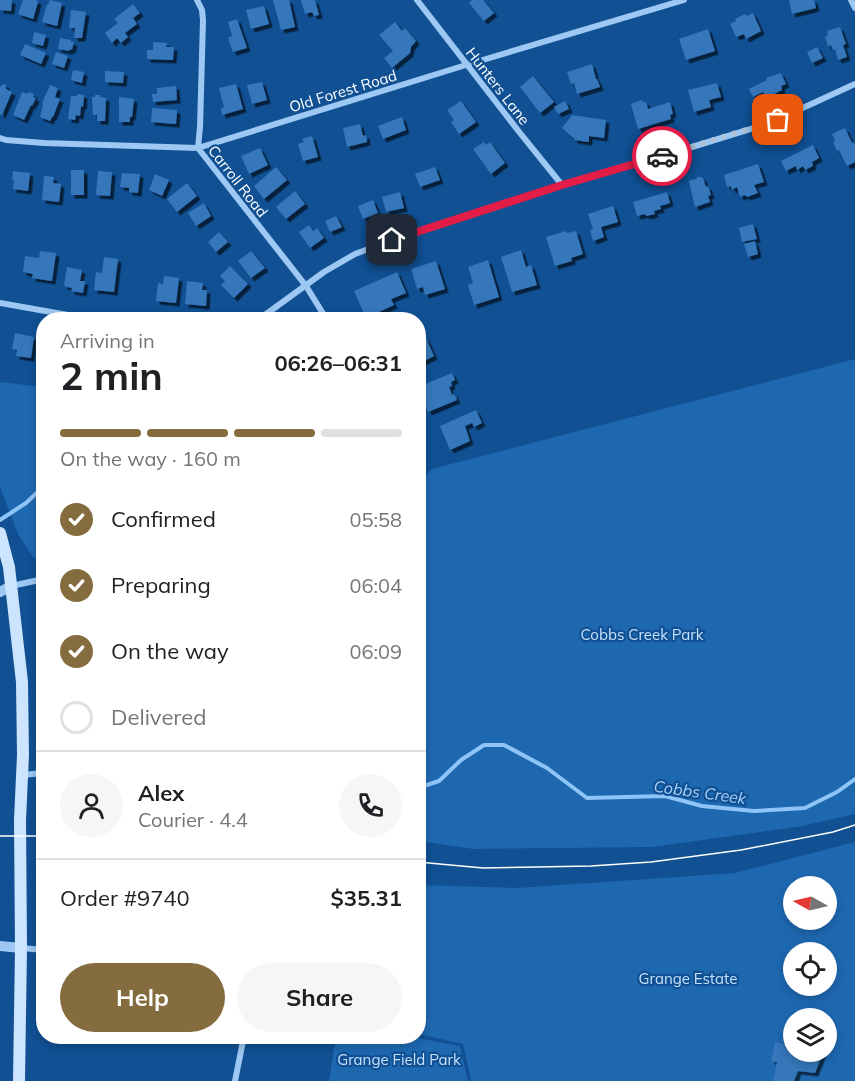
<!DOCTYPE html>
<html lang="en">
<head>
<meta charset="utf-8">
<style>
	:root { --surface:#fff; --page:#f6f6f6; --text:#202124; --muted:#757577; --line:#e0e0e0; --accent:#846c3f }
	body { margin:0; font-family:Mulish,sans-serif; background:var(--page); color:var(--text); height:100vh; display:flex; flex-direction:column; font-size:22px; white-space:nowrap }
	* { box-sizing:border-box; margin:0 }
	p { font-size:20px; color:var(--muted) }
	.icon { flex:none; width:33px; height:33px; fill:none; stroke:currentColor; stroke-width:2; stroke-linecap:round; stroke-linejoin:round }
	.map { position:relative; flex:1; overflow:hidden }
	.sheet { position:absolute; left:36px; top:312px; width:390px; height:732px; display:flex; flex-direction:column; background:var(--surface); border-radius:24px; box-shadow:0 3px 9px #0003 }
	.sheet>* { flex:none }
	.needle { width:39px; rotate:278deg }
	.tools { position:absolute; left:783px; top:876px; display:grid; gap:12px }
	.tools a { display:grid; place-items:center; width:54px; height:54px; border-radius:50%; background:var(--surface); box-shadow:0 3px 9px #0003; font-size:30px }
	.pin { position:absolute; display:grid; place-items:center; width:51px; height:51px; color:#fff; margin:-26px; border-radius:12px; box-shadow:0 3px 9px #0006 }
	.courier { position:absolute; display:grid; place-items:center; width:60px; height:60px; margin:-30px; border:4px solid #e11d48; border-radius:50%; background:#fff; color:#222; box-shadow:0 2px 8px #0007 }
	.headline em { font-style:normal; font-weight:700 }
	.headline div { display:flex; flex-direction:column-reverse }
	.headline { display:flex; align-items:center; justify-content:space-between; height:102px; padding:0 24px }
	h1 { font-size:39px; font-weight:700; line-height:45px }
	.bar { display:grid; grid-template-columns:repeat(4,1fr); gap:9px 6px; align-content:center; height:72px; padding:0 24px }
	.bar i { height:8px; border-radius:4px; background:var(--line) }
	.bar .active { background:var(--accent) }
	.bar p { grid-column:span 4 }
	.line { display:flex; align-items:center; gap:15px; padding:0 24px; border-top:2px solid var(--line) }
	.line div { flex:1 }
	.round { display:grid; place-items:center; flex:none; width:63px; height:63px; border-radius:32px; background:var(--page) }
	ol { padding:0 24px; list-style:none }
	li { display:flex; align-items:center; gap:18px; height:66px }
	li p { margin-inline-start:auto }
	li .icon { padding:6px; border-radius:50%; background:var(--accent); color:#fff; stroke-width:4 }
	li:last-child { color:var(--muted) }
	li i { width:33px; height:33px; border:3px solid var(--line); border-radius:50% }
	.action { display:flex; gap:12px; margin-top:auto; padding:12px 24px }
	.action a { flex:1; height:69px; border-radius:36px; background:var(--accent); color:#fff; font-size:24px; font-weight:700; line-height:69px; text-align:center }
	.action a+a { background:var(--page); color:var(--text) }
	.map>svg:first-child { display:block }
	.green { fill:#1e68b0; fill-rule:evenodd }
	.lines { fill:none; stroke-linecap:round; stroke-linejoin:round }
	.stream { stroke:#8ec4f7; stroke-width:4 }
	.building { fill:#3477ba; filter:url(#shadow) }
	.minor { stroke:#9cc8f3; stroke-width:6 }
	.tertiary { stroke:#9cc8f3; stroke-width:10 }
	.secondary { stroke:#cce4fd; stroke-width:12 }
	.tram { stroke:#fff; stroke-width:1.5 }
	.done { stroke:#abc2d9; stroke-width:6; stroke-dasharray:0 10.8 }
	.route { stroke:#e11d48; stroke-width:8 }
	.labels { text-anchor:middle; dominant-baseline:central; stroke-width:4.5; stroke-linejoin:round; paint-order:stroke }
	.street-label { font-size:15px; fill:#fff; stroke:#105093 }
	.park-label { font-size:15px; fill:#c4e1fe; stroke:#105093 }
	.water-label { font-size:16px; font-style:italic; fill:#a8d2fa; stroke:#105093 }
</style>
</head>
<body>
<div class="map">
<svg width="855" height="1081" viewBox="0 0 855 1081">
	<defs>
		<filter id="shadow"><feDropShadow dx="3.5" dy="3.5" stdDeviation="0" flood-color="#0009"/></filter>
	</defs>
	<rect width="100%" height="100%" fill="#105093"/>
	<!-- green -->
	<path class="green" d="M855,359V814L797,827L652,847L473,849L419,841L418,482L432,469Z
		M0,382L43,387V556L33,557L18,534L0,487Z
		M855,842V1081H471L463,1044L419,1034L418,885L517,888L735,873ZM794,886H826V920H794ZM794,952H826V986H794ZM794,1018H826V1052H794Z
		M336,1037H412L460,1046L468,1081H329Z"/>
	<g class="lines">
		<!-- stream -->
		<path class="stream" d="M0,520L26,503L44,486
			M418,788L439,781L461,760L484,745H504L547,768L587,798L665,796L702,806L754,811L805,808L837,792L855,779"/>
	</g>
	<!-- building -->
	<path class="building" d="M0,0H12L11,11L0,10Z
		M23,0H37V1L38,2L33,19L18,14Z
		M50,0L62,3L57,26L42,22L47,4L48,5Z
		M273,0H289L295,27L281,30Z
		M301,0H315L319,15L314,16L312,12L305,14Z
		M472,0H483L494,13L484,21L469,3Z
		M789,0H814L816,8L792,14Z
		M133,4L140,13L133,18L137,24L125,33L128,37L121,43L117,38L112,43L105,33L118,23L114,19Z
		M264,6L269,24L251,29L246,10Z
		M71,10L86,12L82,38H74L75,28H69Z
		M753,13L761,31L746,39L744,34L736,37L730,24L736,21L735,19L745,14L747,16Z
		M237,19L247,48L233,52L228,38L232,36L228,22Z
		M395,22L402,31L405,28L416,41L411,47L410,53L392,68L384,58L393,51L379,35Z
		M840,27L846,44L843,45L847,57L838,60L835,49L833,50L831,45L828,46L825,37L828,36L827,31Z
		M708,29L715,51L686,60L679,39Z
		M34,32L46,35L43,46L32,43Z
		M60,38L71,40V42H74L72,50L70,49L69,51L58,49Z
		M153,42L167,43L166,47H174L173,60L147,59V50H153Z
		M25,44L46,53L41,64L20,55Z
		M817,47L823,58L812,63L807,52Z
		M56,52L68,56L64,68L52,64Z
		M592,64L596,79H597L600,87L577,94L574,83L571,84L567,72Z
		M73,70L84,72L82,83L71,80Z
		M105,71L124,72L123,83L105,82Z
		M781,73L786,84L781,86L782,90L766,98L763,92L753,97L749,89L767,80L766,78Z
		M533,76L554,102L540,113L520,87Z
		M262,82L267,100L252,104L247,85Z
		M717,83L721,97L709,100L711,107L694,112L688,90Z
		M3,84L6,85V89L12,92L2,115L0,114V87Z
		M236,84L243,109L222,115L221,108L224,107L219,88Z
		M50,85L58,88L55,97L60,99L53,117H52L50,121L40,117L43,104L42,103Z
		M176,86L177,100L153,102L152,94H157V88Z
		M22,92L28,94L29,92L34,94L33,97L36,98L32,106L31,105L24,120L13,115Z
		M77,94L84,95L83,107L81,106L80,116L76,115L75,120L68,119L71,96H77Z
		M95,95H100V97L106,98L105,121H97V115H93L92,97H95Z
		M119,97L134,99L132,117H130V122H119Z
		M642,100L643,102H646L648,109L670,102L673,114L670,115L671,119L638,129L631,104Z
		M461,101L476,122L459,134L451,122L454,120L447,110Z
		M565,101L569,109L558,114L554,107Z
		M152,108L177,110L176,124L151,122Z
		M572,115L606,120L604,138L589,136V142L574,140V138L572,137L562,128Z
		M402,117L406,130L383,139L378,126Z
		M360,124L363,136L366,135L367,142L347,147L343,128Z
		M845,128L852,143L853,142L855,145V162L847,166L839,150L837,151L833,142L835,141L832,134Z
		M312,136L318,157L303,161L298,144L304,142L302,139Z
		M484,142L486,145L490,142L505,163L491,174L473,149Z
		M813,145L819,158L812,162L813,166L805,170L803,166L797,170L796,166L786,171L781,161Z
		M260,148L268,165L249,174L241,156Z
		M758,164L764,182L754,185L758,193L747,197L745,195L740,197L737,187L732,190L731,186L727,187L724,175Z
		M276,167L287,180L264,199L254,186Z
		M435,167L440,180L420,187L415,174Z
		M71,170H84V195H71Z
		M13,171L30,173L28,191L13,189L14,180H12Z
		M98,171L112,172L110,196L96,195Z
		M122,173L140,174L138,193L129,192V188L120,187Z
		M155,174L169,180L162,196L149,190Z
		M44,176L54,177L53,183L61,184L59,202L42,200Z
		M697,177H700L703,178L706,187L708,186L711,195L708,196L710,202L695,207L689,182L690,180L697,179Z
		M187,183L197,196L177,212L167,199Z
		M295,191L305,204L286,219L276,207Z
		M400,192L404,208L386,212L382,197Z
		M667,192L670,203L660,206L661,209L654,211L655,214L646,216L645,214L637,216L633,202Z
		M373,200L378,213L363,219L358,206Z
		M204,203L211,216L196,226L188,213Z
		M613,206L618,222L601,227L604,237L593,241L590,230L593,229L588,214Z
		M336,216L342,227L330,232L325,221Z
		M753,224L757,239L742,242L739,228Z
		M309,225L313,231L317,228L324,238L310,248L299,232Z
		M566,231L567,233L576,231L583,254L571,258L572,261L555,266L546,237Z
		M219,232L228,242L216,252L208,242Z
		M755,241L758,254L748,257L744,244Z
		M521,250L526,267L531,265L537,285L512,292L501,257Z
		M40,251L56,253L52,281L32,278L33,274L23,272L25,256L39,258Z
		M251,251L265,268L251,278L238,261Z
		M104,257L118,259L114,292L94,290L96,272L102,273Z
		M488,260L499,297L474,305L468,285L473,283L468,267Z
		M436,261L445,289L425,295L423,287L417,289L411,269Z
		M230,266L248,284L234,298L221,285L225,281L220,276Z
		M67,267L82,270L80,281H85L83,293L71,291L72,288L64,286Z
		M397,272L406,293L391,299L394,305L366,318L354,291Z
		M164,276L179,278L176,303L156,301L158,283L163,284Z
		M187,281L203,283L202,290H207L206,306L185,304Z
		M15,333L34,337L31,358L16,356L17,350L12,349Z
		M418,336L420,340L426,338L434,356L418,364Z
		M452,373L455,380L451,382L452,386L449,387L452,395L454,394L457,400L428,412L418,387Z
		M476,410L482,423L474,427L472,423L465,426L470,441L450,450L440,426Z
		M775,1042L794,1046V1052H823L815,1073L798,1071L794,1081H773L777,1062L771,1061Z"/>
	<g class="lines">
		<!-- minor -->
		<path class="minor" d="M197,0L202,10L203,20L200,127L198,148L306,286L327,320
			M417,0L520,133L562,185
			M851,0L855,8
			M0,138L6,140L44,143L198,148L466,65L684,0
			M0,303L96,320
			M258,320L324,272L355,254L392,240L562,185L679,151L770,123L855,84
			M11,586L44,579
			M22,775L44,773
			M21,948L44,950
			M235,1081L244,1036"/>
		<!-- tertiary -->
		<path class="tertiary" d="M0,592L11,586
			M0,946L21,948"/>
		<!-- secondary -->
		<path class="secondary" d="M0,533L9,567L22,682L23,755L20,820L21,948L19,1081"/>
		<!-- tram -->
		<path class="tram" d="M0,836H44
			M418,862L483,868L591,866L651,862L741,850L833,832L855,825"/>
	</g>
	<g class="lines">
		<!-- done -->
		<path class="done" d="M662,156L778,120"/>
		<!-- route -->
		<path class="route" d="M392,240L562,185L662,156"/>
	</g>
	<g class="labels">
		<!-- street labels -->
		<g class="street-label">
			<text transform="translate(498 86) rotate(52)">Hunters Lane</text>
			<text transform="translate(343 91) rotate(-17)">Old Forest Road</text>
			<text transform="translate(238 181) rotate(52)">Carroll Road</text>
		</g>
		<!-- park labels -->
		<g class="park-label">
			<text x="642" y="634">Cobbs Creek Park</text>
			<text x="688" y="978">Grange Estate</text>
			<text x="399" y="1059">Grange Field Park</text>
		</g>
		<!-- water labels -->
		<g class="water-label">
			<text transform="translate(700 792) rotate(8)">Cobbs Creek</text>
		</g>
	</g>
</svg>
<div class="tools">
<a><svg class="needle" viewBox="-14 -14 28 28"><path d="M0-13l5 13h-10z" fill="#e53935"/><path d="M0 13l5-13h-10z" fill="#757577"/></svg></a>
<a><svg class="icon" aria-label="locate" viewBox="0 0 24 24"><circle cx="12" cy="12" r="6"/><path d="M12 2v4M12 18v4M2 12h4M18 12h4"/></svg></a>
<a><svg class="icon" aria-label="layers" viewBox="0 0 24 24"><path d="M12 4l9 5-9 5-9-5zM3 14l9 5 9-5"/></svg></a>
</div>
<div class="pin" style="left:778px;top:120px;background:#ea580c"><svg class="icon" aria-label="bag" viewBox="0 0 24 24"><path d="M5 8h14l-1 12H6zM9 8a3 3 0 0 1 6 0"/></svg></div>
<div class="pin" style="left:392px;top:240px;background:#1f2937"><svg class="icon" aria-label="home" viewBox="0 0 24 24"><path d="M3 11l9-7 9 7M6 9v11h12V9"/></svg></div>
<div class="courier" style="left:662px;top:156px"><svg class="icon" aria-label="car" viewBox="0 0 24 24"><path d="M5 17H2v-5l4-1 3-4h7l3 4 3 1v5h-3M9 17h6M6 11h13"/><circle cx="7" cy="17" r="2"/><circle cx="17" cy="17" r="2"/></svg></div>
<section class="sheet">
<div class="headline"><div><h1>2 min</h1><p>Arriving in</p></div><em>06:26–06:31</em></div>
<div class="bar"><i class="active"></i><i class="active"></i><i class="active"></i><i></i><p>On the way · 160 m</p></div>
<ol>
<li><svg class="icon" aria-label="check" viewBox="0 0 24 24"><path d="M5 12l5 5 9-10"/></svg>Confirmed<p>05:58</p></li>
<li><svg class="icon" aria-label="check" viewBox="0 0 24 24"><path d="M5 12l5 5 9-10"/></svg>Preparing<p>06:04</p></li>
<li><svg class="icon" aria-label="check" viewBox="0 0 24 24"><path d="M5 12l5 5 9-10"/></svg>On the way<p>06:09</p></li>
<li><i></i>Delivered</li>
</ol>
<div class="line" style="height:108px"><a class="round"><svg class="icon" aria-label="person" viewBox="0 0 24 24"><circle cx="12" cy="8" r="4"/><path d="M4 21q1-7 8-7t8 7"/></svg></a><div><b>Alex</b><p>Courier · 4.4</p></div><a class="round"><svg class="icon" aria-label="phone" viewBox="0 0 24 24"><path d="M5 4h4l2 5-3 2q2 4 5 5l2-3 5 2v4C11 20 4 13 5 4z"/></svg></a></div>
<div class="line" style="height:78px"><div>Order #9740</div><b>$35.31</b></div>
<div class="action"><a>Help</a><a>Share</a></div>
</section>
</div>
</body>
</html>
